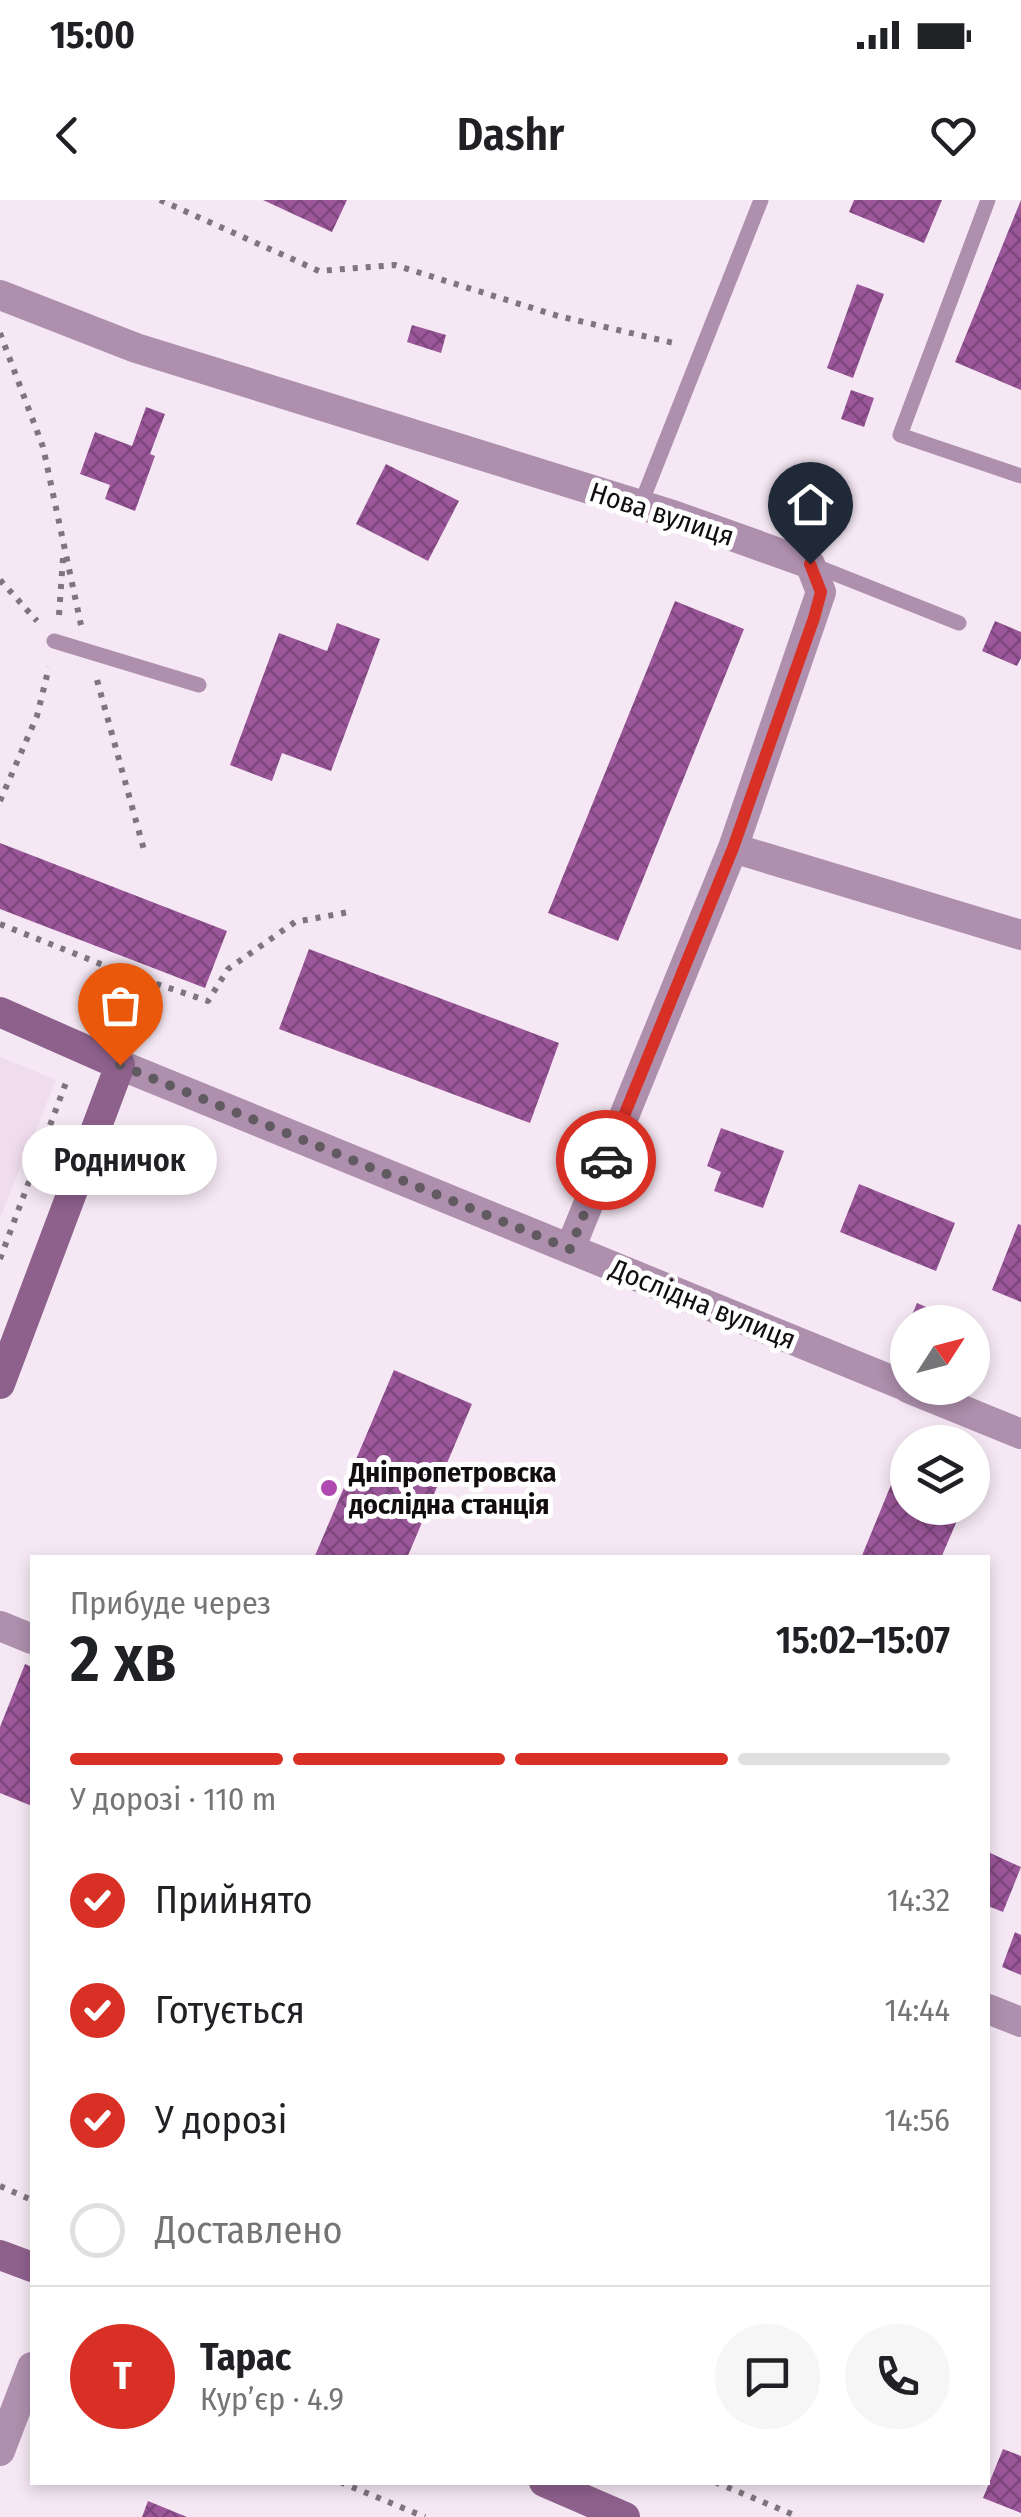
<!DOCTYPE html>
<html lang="uk">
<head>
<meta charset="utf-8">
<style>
	:root { --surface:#fff; --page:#f6f6f6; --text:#202124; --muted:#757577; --line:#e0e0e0; --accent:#d93025 }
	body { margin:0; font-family:"Fira Sans Condensed",sans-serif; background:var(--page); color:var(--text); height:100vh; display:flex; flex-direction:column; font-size:38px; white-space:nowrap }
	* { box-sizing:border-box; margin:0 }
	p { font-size:32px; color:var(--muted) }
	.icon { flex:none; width:55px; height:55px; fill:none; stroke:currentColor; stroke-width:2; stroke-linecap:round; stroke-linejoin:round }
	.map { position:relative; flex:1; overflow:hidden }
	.side { position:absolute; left:30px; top:1355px; width:960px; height:930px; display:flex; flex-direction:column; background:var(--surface); border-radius:0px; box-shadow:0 5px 15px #0003 }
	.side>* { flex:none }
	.needle { width:65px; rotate:54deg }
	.tools { position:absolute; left:890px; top:1105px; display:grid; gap:20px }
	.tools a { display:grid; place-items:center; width:100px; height:100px; border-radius:50%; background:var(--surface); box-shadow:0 5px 15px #0003; font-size:50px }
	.pin { position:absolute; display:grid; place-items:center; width:85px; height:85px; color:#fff; margin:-102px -42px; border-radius:50% 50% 50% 0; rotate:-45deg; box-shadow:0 0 10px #0007 }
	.pin .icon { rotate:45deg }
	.courier { position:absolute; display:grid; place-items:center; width:100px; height:100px; margin:-50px; border:8px solid #d93025; border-radius:50%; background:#fff; color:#222; box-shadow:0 2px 12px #0007 }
	.bubble { position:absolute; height:70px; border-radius:35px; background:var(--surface); box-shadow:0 5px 15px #0003; font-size:32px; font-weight:600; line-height:70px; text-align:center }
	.head em { font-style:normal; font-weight:600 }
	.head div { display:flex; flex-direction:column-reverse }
	.head { display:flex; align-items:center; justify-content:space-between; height:170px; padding:0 40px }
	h1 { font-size:65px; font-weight:600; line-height:75px }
	.bar { display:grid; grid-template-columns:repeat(4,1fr); gap:15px 10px; align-content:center; height:120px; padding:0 40px }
	.bar i { height:12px; border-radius:8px; background:var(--line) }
	.bar .active { background:var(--accent) }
	.bar p { grid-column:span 4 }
	.line { display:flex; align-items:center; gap:25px; padding:0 40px; border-top:2px solid var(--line) }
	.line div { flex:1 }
	.round { display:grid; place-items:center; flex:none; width:105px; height:105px; border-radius:52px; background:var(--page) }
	ol { padding:0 40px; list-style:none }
	li { display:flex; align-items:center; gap:30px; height:110px }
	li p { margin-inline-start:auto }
	li .icon { padding:10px; border-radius:50%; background:var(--accent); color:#fff; stroke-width:4 }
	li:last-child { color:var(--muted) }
	li i { width:55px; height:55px; border:5px solid var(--line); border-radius:50% }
	.status { display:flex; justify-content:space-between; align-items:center; height:70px; padding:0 50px; background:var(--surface); direction:ltr }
	.status svg { height:28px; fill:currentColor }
	header { display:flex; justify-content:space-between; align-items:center; height:130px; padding:0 40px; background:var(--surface); font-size:45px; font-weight:600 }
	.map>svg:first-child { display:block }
	.built { fill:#efdcee }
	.building { fill:url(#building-cross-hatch) }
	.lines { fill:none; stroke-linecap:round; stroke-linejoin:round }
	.path { stroke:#7e757d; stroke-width:6; stroke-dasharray:5 8; stroke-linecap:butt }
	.lane { stroke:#ae8fad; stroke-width:15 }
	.street { stroke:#ae8fad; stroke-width:30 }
	.secondary { stroke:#8e618d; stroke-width:30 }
	.done { stroke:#615a60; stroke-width:10; stroke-dasharray:0 18 }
	.route { stroke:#d93025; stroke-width:12 }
	.poi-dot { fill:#af4bb0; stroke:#fff; stroke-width:4 }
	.labels { text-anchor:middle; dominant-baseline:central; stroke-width:10; stroke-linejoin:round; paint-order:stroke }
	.street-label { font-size:28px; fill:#110d11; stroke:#fff }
	.poi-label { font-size:28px; font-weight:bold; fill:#110d11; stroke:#fff; text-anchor:start }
</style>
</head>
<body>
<div class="status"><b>15:00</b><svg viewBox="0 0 49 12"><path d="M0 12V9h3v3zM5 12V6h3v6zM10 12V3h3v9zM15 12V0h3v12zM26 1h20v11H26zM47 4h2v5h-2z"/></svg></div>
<header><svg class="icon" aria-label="back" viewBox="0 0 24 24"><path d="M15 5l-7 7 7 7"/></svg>Dashr<svg class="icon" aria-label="heart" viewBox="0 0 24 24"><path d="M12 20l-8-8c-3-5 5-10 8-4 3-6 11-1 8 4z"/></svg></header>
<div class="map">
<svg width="1021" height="2317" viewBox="0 0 1021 2317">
	<defs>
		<pattern id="building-cross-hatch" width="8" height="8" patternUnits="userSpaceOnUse" patternTransform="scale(2.5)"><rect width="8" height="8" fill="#9b579a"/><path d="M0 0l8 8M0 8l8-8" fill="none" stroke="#7d467c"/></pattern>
	</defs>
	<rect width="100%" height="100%" fill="#f5e8f4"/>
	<!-- built -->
	<path class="built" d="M0,857L56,880L0,1018Z"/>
	<!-- building -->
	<path class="building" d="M263,0H347L332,32Z
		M854,0H942L924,43L849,12Z
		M1021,0V190L955,162Z
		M857,84L884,94L853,178L827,168Z
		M412,125L446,135L441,153L407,142Z
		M851,190L874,198L864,227L841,219Z
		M146,207L165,214L150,254L155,256L135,311L105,299L110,285L80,274L95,232L132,246Z
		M386,264L459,301L428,361L356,324Z
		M675,401L744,429L618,741L548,713Z
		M995,421L1021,432V458L1017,466L982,451Z
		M337,423L380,439L331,571L282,553L272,581L230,565L279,433L327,451Z
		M0,643L227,731L205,788L0,709Z
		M309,749L559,843L530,923L279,829Z
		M721,928L784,951L763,1008L714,991L721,972L707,966Z
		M859,984L955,1023L936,1071L840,1032Z
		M1018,1024L1021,1025V1102L992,1090Z
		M917,1103L944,1115L941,1122H909Z
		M394,1170L472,1204L407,1358H314Z
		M893,1280L908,1286V1308L962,1309L941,1358H861Z
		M25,1464L32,1467V1606L0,1593V1527Z
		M988,1652L1021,1667L1003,1712L988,1706Z
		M1015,1732L1021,1735V1775L1002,1767Z
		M1003,2249L1021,2256V2313L983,2298Z
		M148,2301L187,2317H142Z"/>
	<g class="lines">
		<!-- path -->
		<path class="path" d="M160,0L319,71L395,65L558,116L678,144
			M0,133L43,247L81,425
			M0,380L37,421
			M59,415L63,358
			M97,480L144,650
			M0,601L37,516L49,467
			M0,724L121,772
			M101,822L121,772L208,801L228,769L295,722L349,712
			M0,1059L67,880L64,878
			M0,1986L32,2000
			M340,2282L425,2317
			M715,2282L799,2317"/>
		<!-- lane -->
		<path class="lane" d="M988,0L900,235L1021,276
			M640,306L761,0
			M813,365L959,423
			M54,441L199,485"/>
		<!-- street -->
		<path class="street" d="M0,95L136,148L673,315L810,364L821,392L733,648L1021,735
			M120,865L908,1187
			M570,1049L733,648
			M908,1188L1021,1234
			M0,1426L32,1439
			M988,1809L1021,1822
			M0,2251L32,2167"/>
		<!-- secondary -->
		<path class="secondary" d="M0,812L120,865L0,1184
			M0,2055L32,2067
			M544,2282L625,2317"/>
	</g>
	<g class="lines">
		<!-- done -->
		<path class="done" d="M120,865L570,1049L606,960"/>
		<!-- route -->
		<path class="route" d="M606,960L733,648L814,418L821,392L810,364"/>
	</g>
	<!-- markers -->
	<circle class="poi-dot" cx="329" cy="1288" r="10"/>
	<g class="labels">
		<!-- street labels -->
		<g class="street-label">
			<text transform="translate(662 314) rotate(18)">Нова вулиця</text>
			<text transform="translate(703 1104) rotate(22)">Дослідна вулиця</text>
		</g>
		<!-- poi labels -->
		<g class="poi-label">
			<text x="349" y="1272">Дніпропетровска<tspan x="349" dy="32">дослідна станція</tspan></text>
		</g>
	</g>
</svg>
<div class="tools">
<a><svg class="needle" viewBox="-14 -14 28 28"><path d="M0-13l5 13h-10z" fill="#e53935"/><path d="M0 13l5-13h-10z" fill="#757577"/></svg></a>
<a><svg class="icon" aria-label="layers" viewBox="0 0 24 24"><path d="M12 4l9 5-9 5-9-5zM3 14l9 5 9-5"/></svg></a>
</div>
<div class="pin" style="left:120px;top:865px;background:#ea580c"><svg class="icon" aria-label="bag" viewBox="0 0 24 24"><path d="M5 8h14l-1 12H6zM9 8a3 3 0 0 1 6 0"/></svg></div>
<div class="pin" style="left:810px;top:364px;background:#1f2937"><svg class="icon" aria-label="home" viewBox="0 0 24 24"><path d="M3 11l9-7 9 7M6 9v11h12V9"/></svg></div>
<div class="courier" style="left:606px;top:960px"><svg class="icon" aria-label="car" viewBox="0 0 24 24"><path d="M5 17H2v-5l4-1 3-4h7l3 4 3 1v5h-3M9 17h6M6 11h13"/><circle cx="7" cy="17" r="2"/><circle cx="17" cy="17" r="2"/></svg></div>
<div class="bubble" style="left:22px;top:925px;width:195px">Родничок</div>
<section class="side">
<div class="head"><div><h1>2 хв</h1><p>Прибуде через</p></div><em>15:02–15:07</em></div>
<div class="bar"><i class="active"></i><i class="active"></i><i class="active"></i><i></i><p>У дорозі · 110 m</p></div>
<ol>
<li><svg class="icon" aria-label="check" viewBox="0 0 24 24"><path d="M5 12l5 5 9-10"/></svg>Прийнято<p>14:32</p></li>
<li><svg class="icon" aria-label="check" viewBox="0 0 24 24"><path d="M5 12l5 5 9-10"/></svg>Готується<p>14:44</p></li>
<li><svg class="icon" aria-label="check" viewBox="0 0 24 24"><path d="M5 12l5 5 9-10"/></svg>У дорозі<p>14:56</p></li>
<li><i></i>Доставлено</li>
</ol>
<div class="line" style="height:180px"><b class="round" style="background:var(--accent);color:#fff">Т</b><div><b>Тарас</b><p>Кур’єр · 4.9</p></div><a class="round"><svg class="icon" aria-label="chat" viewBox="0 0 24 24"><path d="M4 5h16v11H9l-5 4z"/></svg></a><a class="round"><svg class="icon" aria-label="phone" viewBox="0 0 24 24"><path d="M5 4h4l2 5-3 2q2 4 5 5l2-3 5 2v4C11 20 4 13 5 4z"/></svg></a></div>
</section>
</div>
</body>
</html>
